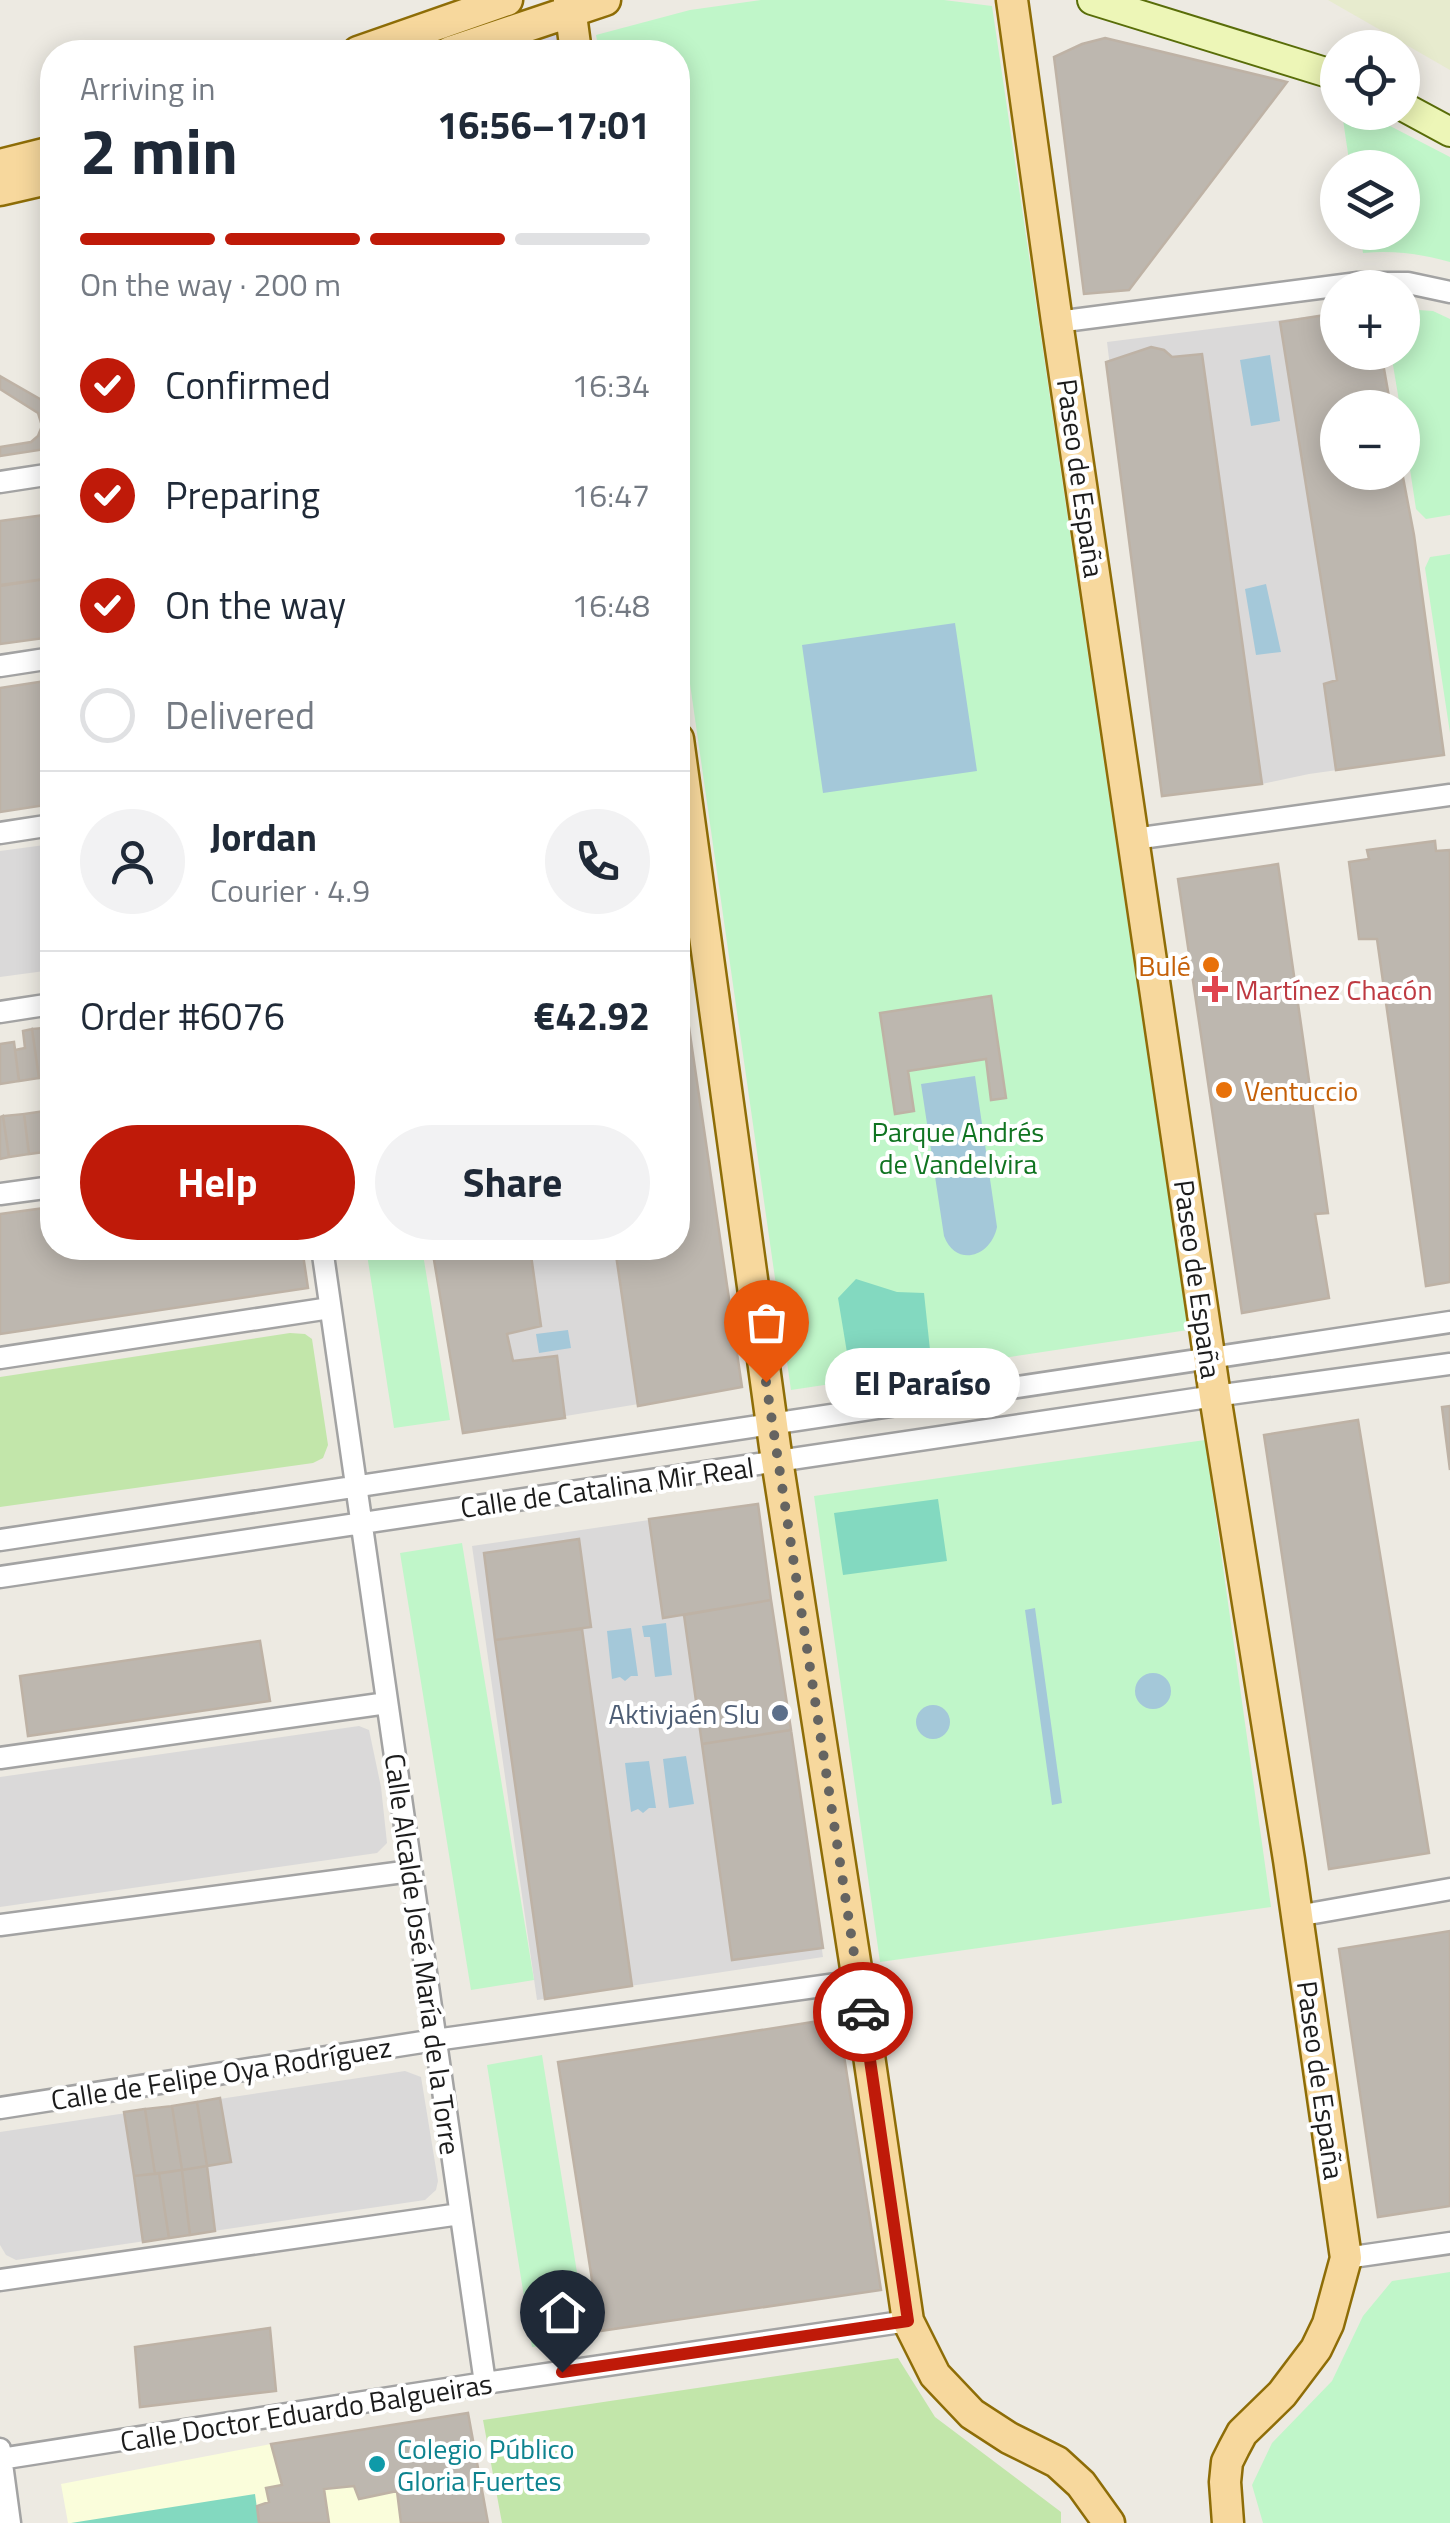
<!DOCTYPE html>
<html lang="en">
<head>
<meta charset="utf-8">
<style>
	:root { --surface:#fff; --page:#f2f2f3; --text:#1f2937; --muted:#747a83; --line:#e0e1e3; --accent:#bf1a09 }
	body { margin:0; font-family:"Titillium Web",sans-serif; background:var(--page); color:var(--text); height:100vh; display:flex; flex-direction:column; font-size:38px; white-space:nowrap }
	* { box-sizing:border-box; margin:0 }
	p { font-size:32px; color:var(--muted) }
	.icon { flex:none; width:55px; height:55px; fill:none; stroke:currentColor; stroke-width:2; stroke-linecap:round; stroke-linejoin:round }
	.map { position:relative; flex:1; overflow:hidden }
	.drawer { position:absolute; left:40px; top:40px; width:650px; height:1220px; display:flex; flex-direction:column; background:var(--surface); border-radius:40px; box-shadow:0 5px 25px #0003 }
	.drawer>* { flex:none }
	.fabs { position:absolute; left:1320px; top:30px; display:grid; gap:20px }
	.fabs a { display:grid; place-items:center; width:100px; height:100px; border-radius:50%; background:var(--surface); box-shadow:0 5px 25px #0003; font-size:50px }
	.pin { position:absolute; display:grid; place-items:center; width:85px; height:85px; color:#fff; margin:-102px -42px; border-radius:50% 50% 50% 0; rotate:-45deg; box-shadow:0 0 10px #0007 }
	.pin .icon { rotate:45deg }
	.courier { position:absolute; display:grid; place-items:center; width:100px; height:100px; margin:-50px; border:8px solid #bf1a09; border-radius:50%; background:#fff; color:#222; box-shadow:0 2px 12px #0007 }
	.bubble { position:absolute; height:70px; border-radius:35px; background:var(--surface); box-shadow:0 5px 25px #0003; font-size:32px; font-weight:700; line-height:70px; text-align:center }
	.summary em { font-style:normal; font-weight:700 }
	.summary div { display:flex; flex-direction:column-reverse }
	.summary { display:flex; align-items:center; justify-content:space-between; height:170px; padding:0 40px }
	h1 { font-size:65px; font-weight:700; line-height:75px }
	.bar { display:grid; grid-template-columns:repeat(4,1fr); gap:15px 10px; align-content:center; height:120px; padding:0 40px }
	.bar i { height:12px; border-radius:8px; background:var(--line) }
	.bar .active { background:var(--accent) }
	.bar p { grid-column:span 4 }
	.line { display:flex; align-items:center; gap:25px; padding:0 40px; border-top:2px solid var(--line) }
	.line div { flex:1 }
	.round { display:grid; place-items:center; flex:none; width:105px; height:105px; border-radius:52px; background:var(--page) }
	ol { padding:0 40px; list-style:none }
	li { display:flex; align-items:center; gap:30px; height:110px }
	li p { margin-inline-start:auto }
	li .icon { padding:10px; border-radius:50%; background:var(--accent); color:#fff; stroke-width:4 }
	li:last-child { color:var(--muted) }
	li i { width:55px; height:55px; border:5px solid var(--line); border-radius:50% }
	.primary-button { display:flex; gap:20px; margin-top:auto; padding:20px 40px }
	.primary-button a { flex:1; height:115px; border-radius:60px; background:var(--accent); color:#fff; font-size:40px; font-weight:700; line-height:115px; text-align:center }
	.primary-button a+a { background:var(--page); color:var(--text) }
	.map>svg:first-child { display:block }
	.residential { fill:#dad9d9 }
	.education { fill:#fafddb }
	.farmland { fill:#e7ebce }
	.grass { fill:#c2e6aa }
	.park { fill:#c0f6c9 }
	.pitch { fill:#83d9c0 }
	.plaza { fill:#d8d7e3 }
	.water { fill:#a4c8d9 }
	.building { fill:#bdb7af; stroke:#beb2a5; stroke-width:2.5 }
	.lines { fill:none; stroke-linecap:round; stroke-linejoin:round }
	.street-casing { stroke:#a3a3a3; stroke-width:25 }
	.secondary-casing { stroke:#596d09; stroke-width:32 }
	.primary-casing { stroke:#8e6d07; stroke-width:35 }
	.street { stroke:#fff; stroke-width:20 }
	.secondary { stroke:#edf6b7; stroke-width:28 }
	.primary { stroke:#f7d89d; stroke-width:30 }
	.done { stroke:#656461; stroke-width:10; stroke-dasharray:0 18 }
	.route { stroke:#bf1a09; stroke-width:12 }
	.food-dot { fill:#e8710a; stroke:#fff; stroke-width:4 }
	.health-dot { fill:#e0444e; stroke:#fff; stroke-width:4 }
	.service-dot { fill:#5c6f8a; stroke:#fff; stroke-width:4 }
	.culture-dot { fill:#0f9aa8; stroke:#fff; stroke-width:4 }
	.labels { text-anchor:middle; dominant-baseline:central; stroke-width:8; stroke-linejoin:round; paint-order:stroke }
	.street-label { font-size:28px; fill:#1c1c1c; stroke:#fff }
	.food-label { font-size:28px; fill:#c56008; stroke:#fff; text-anchor:end }
	.health-label { font-size:28px; fill:#be3a42; stroke:#fff; text-anchor:start }
	.park-label { font-size:28px; fill:#107421; stroke:#fff }
	.service-label { font-size:28px; fill:#4e5e75; stroke:#fff; text-anchor:end }
	.culture-label { font-size:28px; fill:#0d838f; stroke:#fff; text-anchor:start }
</style>
</head>
<body>
<div class="map">
<svg width="1450" height="2523" viewBox="0 0 1450 2523">
	<rect width="100%" height="100%" fill="#edeae2"/>
	<!-- residential -->
	<path class="residential" d="M1337,313L1338,352L1381,353L1391,407L1338,408V472H1402L1414,535L1444,755L1309,774L1262,784L1162,796L1107,342Z
		M52,844V970L0,977V851Z
		M678,953L742,1387L463,1433L432,1248H678Z
		M758,1504L823,1957L537,2000L472,1546Z
		M359,1726L369,1730L381,1787L387,1843L377,1853L0,1907V1777Z
		M405,2071L421,2077L438,2181L436,2190L425,2200L16,2260L6,2255L0,2245V2132Z"/>
	<!-- education -->
	<path class="education" d="M468,2413L488,2523H68L61,2484L271,2444Z"/>
	<!-- farmland -->
	<path class="farmland" d="M1328,0H1450V70Z"/>
	<!-- grass -->
	<path class="grass" d="M290,1333L305,1334L312,1339L328,1445L323,1458L313,1463L0,1507V1377Z
		M898,2358L935,2417L1061,2512V2523H502L483,2420Z"/>
	<!-- park -->
	<path class="park" d="M761,0H944L992,6L1188,1330L791,1390L678,600V52H599L596,35L690,10Z
		M1342,113H1365L1450,157V262C1421,254 1394,250 1363,253L1360,233L1402,232V168L1350,167Z
		M1403,309L1433,311L1450,319V515L1426,519L1416,509L1403,423L1402,408L1400,407L1391,353L1402,352Z
		M1450,554V733L1425,568L1430,557Z
		M366,1248H422L450,1420L394,1428Z
		M1205,1440L1271,1907L880,1962L814,1496Z
		M462,1543L534,1980L471,1990L400,1553Z
		M542,2055L588,2341L532,2347L487,2065Z
		M1450,2272V2523H1263L1252,2485L1272,2443L1332,2381L1363,2316L1392,2281Z"/>
	<!-- pitch -->
	<path class="pitch" d="M856,1279L897,1292L924,1293L932,1369L851,1377L838,1298Z
		M938,1499L947,1561L843,1575L834,1513Z
		M255,2494L259,2523H71Z"/>
	<!-- plaza -->
	<path class="plaza" d="M560,26L564,52H545L521,39Z"/>
	<!-- water -->
	<path class="water" d="M1270,355L1280,421L1251,426L1240,360Z
		M1266,584L1281,652L1256,655L1245,589Z
		M955,623L977,771L823,793L802,645Z
		M975,1076L997,1227C991,1257 956,1268 944,1236L921,1084Z
		M568,1330L571,1348L539,1353L536,1334Z
		M1035,1608L1062,1803L1052,1805L1025,1610Z
		M666,1623L672,1675L655,1677L650,1637H644L642,1626Z
		M631,1628L638,1676H631L625,1681L620,1677L612,1679L607,1631Z
		M1135 1691a18 18 0 1 1 36 0a18 18 0 1 1-36 0Z
		M916 1722a17 17 0 1 1 34 0a17 17 0 1 1-34 0Z
		M686,1756L694,1804L669,1808L663,1759Z
		M649,1761L656,1808H649L643,1813L638,1809L631,1812L625,1763Z"/>
	<!-- building -->
	<path class="building" d="M1105,38L1287,82L1129,290L1084,294L1054,57L1082,44Z
		M1338,313V352H1381L1391,408H1338V472H1402L1414,535L1444,755L1336,770L1324,684L1337,680L1280,322Z
		M1151,347L1164,350L1172,357L1202,354L1262,784L1162,796L1106,362Z
		M0,376L52,406V448L0,456V447L31,442L38,436L42,426L38,413L0,389Z
		M52,514V578L0,585V521Z
		M52,578V637L0,644V586Z
		M52,680V804L0,812V688Z
		M1435,841L1436,851L1450,850V1282L1426,1286L1377,939H1359L1349,862L1369,859L1367,850Z
		M1278,864L1328,1213L1315,1214L1329,1298L1242,1313L1178,879Z
		M678,953L742,1387L638,1406L615,1248H678Z
		M991,996L1006,1098L991,1100L986,1059L908,1071L914,1111L895,1114L880,1013Z
		M42,1028L44,1046L52,1045V1076L39,1078L32,1029Z
		M32,1029L39,1078L19,1081L15,1050L25,1048L23,1031Z
		M14,1042L19,1081L0,1084V1044Z
		M52,1110V1151L29,1154L24,1114Z
		M24,1114L29,1154L9,1157L3,1116Z
		M3,1116L9,1157L0,1159V1117Z
		M52,1207V1248H302L308,1288L0,1334V1214Z
		M432,1248H530L541,1326L507,1334L513,1361L557,1356L565,1418L463,1433Z
		M1450,1406V1470L1442,1407Z
		M1358,1420L1429,1853L1329,1869L1264,1435Z
		M758,1504L771,1600L663,1618L649,1519Z
		M579,1539L591,1627L495,1640L484,1553Z
		M771,1600L791,1730L702,1744L684,1615Z
		M582,1629L632,1986L545,1999L495,1640Z
		M260,1641L270,1701L28,1736L20,1676Z
		M791,1730L823,1948L732,1960L702,1744Z
		M1450,1931V2206L1378,2217L1339,1949Z
		M838,2018L881,2290L600,2331L558,2062Z
		M220,2098L231,2162L207,2166L197,2102Z
		M197,2102L207,2166L182,2170L172,2106Z
		M172,2106L182,2170L155,2174L145,2109Z
		M145,2109L155,2174L134,2176L124,2112Z
		M207,2166L215,2231L190,2235L182,2170Z
		M182,2170L190,2235L169,2238L159,2173Z
		M159,2173L169,2238L143,2242L134,2176Z
		M270,2328L276,2391L140,2407L135,2347Z
		M468,2413L488,2523H401L397,2491L359,2499L354,2486L324,2489L329,2523H259L257,2506L269,2502L266,2488L282,2485L271,2444Z"/>
	<g class="lines">
		<defs>
			<path id="street" d="M488,42L514,47L525,52
				M1057,322L1358,283H1408L1450,292
				M0,482L52,474
				M0,666L52,658
				M0,833L52,825
				M1134,839L1450,795
				M0,1012L52,1004
				M0,1194L52,1187
				M322,1248L485,2383
				M0,1358L330,1308
				M0,1540L1450,1322
				M0,1577L1215,1396L1450,1364
				M0,1758L387,1703
				M1297,1916L1450,1889
				M0,1925L411,1871
				M0,2108L435,2040L858,1981
				M1346,2258L1450,2243
				M0,2280L460,2214
				M0,2449L10,2523
				M0,2459L485,2383L908,2321"/>
			<path id="secondary" d="M1092,0L1338,76
				M1402,106L1450,132"/>
			<path id="primary" d="M569,0L576,52
				M1012,0L1057,322L1215,1396L1289,1860L1346,2258L1328,2324L1316,2349L1282,2394L1242,2433L1234,2448L1227,2462L1225,2482L1228,2523
				M358,52L507,0
				M450,52L605,0
				M0,165L52,152
				M0,190L52,178
				M678,739L775,1447L858,1981L908,2321L935,2375L972,2414L1009,2438L1057,2462L1081,2484L1109,2523"/>
		</defs>
		<!-- street casing -->
		<use href="#street" class="street-casing"/>
		<!-- secondary casing -->
		<use href="#secondary" class="secondary-casing"/>
		<!-- primary casing -->
		<use href="#primary" class="primary-casing"/>
		<!-- street -->
		<use href="#street" class="street"/>
		<!-- secondary -->
		<use href="#secondary" class="secondary"/>
		<!-- primary -->
		<use href="#primary" class="primary"/>
	</g>
	<g class="lines">
		<!-- done -->
		<path class="done" d="M766,1382L863,2012"/>
		<!-- route -->
		<path class="route" d="M562,2372L908,2321L863,2012"/>
	</g>
	<!-- markers -->
	<g class="food-dot">
		<circle cx="1211" cy="965" r="10"/>
		<circle cx="1224" cy="1090" r="10"/>
	</g>
	<path class="health-dot" d="M1210 974h10v10h10v10h-10v10h-10v-10h-10v-10h10z"/>
	<circle class="service-dot" cx="780" cy="1713" r="10"/>
	<circle class="culture-dot" cx="377" cy="2464" r="10"/>
	<g class="labels">
		<!-- street labels -->
		<g class="street-label">
			<text transform="translate(1081 478) rotate(82)">Paseo de España</text>
			<text transform="translate(1198 1279) rotate(82)">Paseo de España</text>
			<text transform="translate(607 1487) rotate(-8)">Calle de Catalina Mir Real</text>
			<text transform="translate(423 1954) rotate(82)">Calle Alcalde José María de la Torre</text>
			<text transform="translate(221 2073) rotate(-9)">Calle de Felipe Oya Rodríguez</text>
			<text transform="translate(1321 2080) rotate(82)">Paseo de España</text>
			<text transform="translate(306 2412) rotate(-9)">Calle Doctor Eduardo Balgueiras</text>
		</g>
		<!-- food labels -->
		<g class="food-label">
			<text x="1191" y="965">Bulé</text>
			<text x="1244" y="1090" text-anchor="start">Ventuccio</text>
		</g>
		<!-- health labels -->
		<g class="health-label">
			<text x="1235" y="989">Martínez Chacón</text>
		</g>
		<!-- park labels -->
		<g class="park-label">
			<text x="958" y="1131">Parque Andrés<tspan x="958" dy="32">de Vandelvira</tspan></text>
		</g>
		<!-- service labels -->
		<g class="service-label">
			<text x="760" y="1713">Aktivjaén Slu</text>
		</g>
		<!-- culture labels -->
		<g class="culture-label">
			<text x="397" y="2448">Colegio Público<tspan x="397" dy="32">Gloria Fuertes</tspan></text>
		</g>
	</g>
</svg>
<div class="fabs">
<a><svg class="icon" aria-label="locate" viewBox="0 0 24 24"><circle cx="12" cy="12" r="6"/><path d="M12 2v4M12 18v4M2 12h4M18 12h4"/></svg></a>
<a><svg class="icon" aria-label="layers" viewBox="0 0 24 24"><path d="M12 4l9 5-9 5-9-5zM3 14l9 5 9-5"/></svg></a>
<a>+</a>
<a>−</a>
</div>
<div class="pin" style="left:766px;top:1382px;background:#ea580c"><svg class="icon" aria-label="bag" viewBox="0 0 24 24"><path d="M5 8h14l-1 12H6zM9 8a3 3 0 0 1 6 0"/></svg></div>
<div class="pin" style="left:562px;top:2372px;background:#1f2937"><svg class="icon" aria-label="home" viewBox="0 0 24 24"><path d="M3 11l9-7 9 7M6 9v11h12V9"/></svg></div>
<div class="courier" style="left:863px;top:2012px"><svg class="icon" aria-label="car" viewBox="0 0 24 24"><path d="M5 17H2v-5l4-1 3-4h7l3 4 3 1v5h-3M9 17h6M6 11h13"/><circle cx="7" cy="17" r="2"/><circle cx="17" cy="17" r="2"/></svg></div>
<div class="bubble" style="left:825px;top:1348px;width:195px">El Paraíso</div>
<section class="drawer">
<div class="summary"><div><h1>2 min</h1><p>Arriving in</p></div><em>16:56–17:01</em></div>
<div class="bar"><i class="active"></i><i class="active"></i><i class="active"></i><i></i><p>On the way · 200 m</p></div>
<ol>
<li><svg class="icon" aria-label="check" viewBox="0 0 24 24"><path d="M5 12l5 5 9-10"/></svg>Confirmed<p>16:34</p></li>
<li><svg class="icon" aria-label="check" viewBox="0 0 24 24"><path d="M5 12l5 5 9-10"/></svg>Preparing<p>16:47</p></li>
<li><svg class="icon" aria-label="check" viewBox="0 0 24 24"><path d="M5 12l5 5 9-10"/></svg>On the way<p>16:48</p></li>
<li><i></i>Delivered</li>
</ol>
<div class="line" style="height:180px"><a class="round"><svg class="icon" aria-label="person" viewBox="0 0 24 24"><circle cx="12" cy="8" r="4"/><path d="M4 21q1-7 8-7t8 7"/></svg></a><div><b>Jordan</b><p>Courier · 4.9</p></div><a class="round"><svg class="icon" aria-label="phone" viewBox="0 0 24 24"><path d="M5 4h4l2 5-3 2q2 4 5 5l2-3 5 2v4C11 20 4 13 5 4z"/></svg></a></div>
<div class="line" style="height:130px"><div>Order #6076</div><b>€42.92</b></div>
<div class="primary-button"><a>Help</a><a>Share</a></div>
</section>
</div>
</body>
</html>
